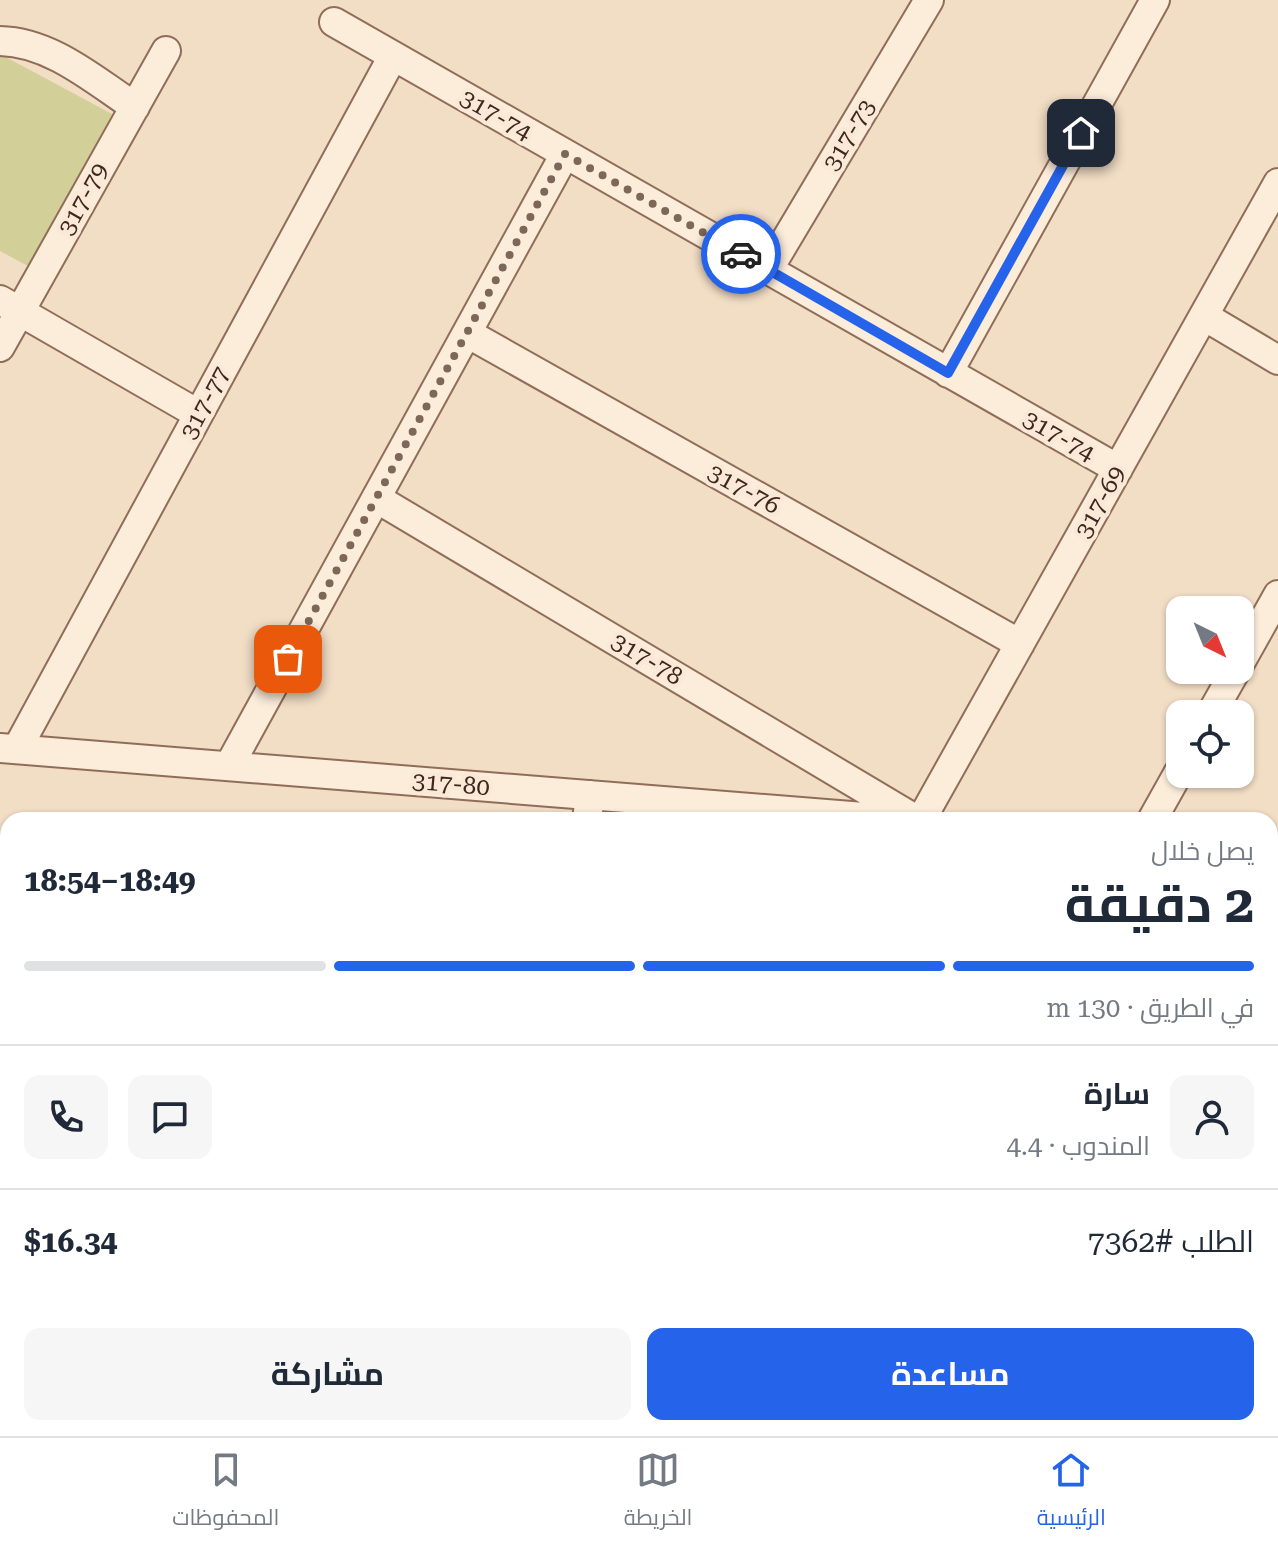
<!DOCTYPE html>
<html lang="ar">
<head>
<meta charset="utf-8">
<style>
	:root { --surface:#fff; --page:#f6f6f7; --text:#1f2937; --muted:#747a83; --line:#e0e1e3; --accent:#2563eb }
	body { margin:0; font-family:"Roboto Serif",Cairo,serif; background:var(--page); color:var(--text); direction:rtl; height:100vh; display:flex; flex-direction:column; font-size:30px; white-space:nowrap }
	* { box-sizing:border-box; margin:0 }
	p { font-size:26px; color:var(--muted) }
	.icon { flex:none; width:44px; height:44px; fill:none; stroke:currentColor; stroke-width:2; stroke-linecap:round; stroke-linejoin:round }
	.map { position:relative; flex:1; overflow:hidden; direction:ltr }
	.side { position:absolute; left:0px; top:812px; width:1278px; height:624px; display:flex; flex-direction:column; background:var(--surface); border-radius:24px 24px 0 0; box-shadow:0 2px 6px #0004; direction:rtl }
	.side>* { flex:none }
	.needle { width:52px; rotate:137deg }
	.buttons { position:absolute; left:1166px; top:596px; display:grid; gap:16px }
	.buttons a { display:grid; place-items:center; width:88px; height:88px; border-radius:16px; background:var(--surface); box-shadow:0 2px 6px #0004; font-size:40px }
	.pin { position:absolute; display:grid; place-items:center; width:68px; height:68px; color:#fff; margin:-34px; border-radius:16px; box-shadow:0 4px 12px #0006 }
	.courier { position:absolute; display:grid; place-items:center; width:80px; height:80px; margin:-40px; border:6px solid #2563eb; border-radius:50%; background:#fff; color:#222; box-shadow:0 2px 10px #0007 }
	.summary em { font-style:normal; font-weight:700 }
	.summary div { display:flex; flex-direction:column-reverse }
	.summary { display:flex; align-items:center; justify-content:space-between; height:136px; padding:0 24px }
	h1 { font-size:52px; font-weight:700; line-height:60px }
	.bar { display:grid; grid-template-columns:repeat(4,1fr); gap:12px 8px; align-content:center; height:96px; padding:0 24px }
	.bar i { height:10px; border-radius:6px; background:var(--line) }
	.bar .selected { background:var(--accent) }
	.bar p { grid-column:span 4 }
	.line { display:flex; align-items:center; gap:20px; padding:0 24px; border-top:2px solid var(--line) }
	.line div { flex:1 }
	.round { display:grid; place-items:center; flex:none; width:84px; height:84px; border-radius:16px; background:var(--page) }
	.action { display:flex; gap:16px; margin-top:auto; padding:16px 24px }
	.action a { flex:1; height:92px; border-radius:16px; background:var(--accent); color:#fff; font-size:32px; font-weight:700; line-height:92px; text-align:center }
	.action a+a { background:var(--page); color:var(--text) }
	.tab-bar { display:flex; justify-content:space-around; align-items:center; height:112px; border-top:2px solid var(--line); background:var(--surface); font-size:22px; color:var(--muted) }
	.tab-bar a { display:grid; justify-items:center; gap:4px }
	.tab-bar .selected { color:var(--accent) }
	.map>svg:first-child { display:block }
	.green { fill:#d2cf98 }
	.building { fill:#d48f78; stroke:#91503c; stroke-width:2 }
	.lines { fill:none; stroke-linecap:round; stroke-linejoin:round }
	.minor-casing { stroke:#906d59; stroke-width:32 }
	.minor { stroke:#fcecda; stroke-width:28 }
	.done { stroke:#7d6758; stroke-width:8; stroke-dasharray:0 14.4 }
	.route { stroke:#2563eb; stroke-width:10 }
	.labels { text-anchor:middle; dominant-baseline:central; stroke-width:8; stroke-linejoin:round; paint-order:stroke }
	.street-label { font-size:24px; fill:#3e281e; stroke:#f9e9d6 }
</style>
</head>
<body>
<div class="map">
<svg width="1278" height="1436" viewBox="0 0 1278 1436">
	<rect width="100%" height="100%" fill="#f2ddc5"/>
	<!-- green -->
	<path class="green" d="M0,54L112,114L28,266L0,251Z"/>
	<!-- building -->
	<path class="building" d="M0,894H8V1428H418L417,1436H0Z
		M536,1428H676V1436H536Z"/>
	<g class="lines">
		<defs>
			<path id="minor" d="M334,22L1118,469
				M0,41C51,42 94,80 135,107
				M768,270L929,0
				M0,300L198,414
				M1204,316L1278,360
				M467,333L1020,644
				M0,347L166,51
				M948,373L1155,0
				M376,498L915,819
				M1240,663L1278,595
				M1211,714L1236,670
				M0,748L901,820
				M17,749L393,56
				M229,766L565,154
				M587,820L590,795
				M921,820L1278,183
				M1152,820L1180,770
				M1270,856L1278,857
				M1270,1030L1278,1016
				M1270,1121L1278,1107
				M1270,1273L1278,1278
				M493,1436L494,1428
				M699,1436V1428
				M1035,1436L1040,1428
				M1089,1436L1093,1428"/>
		</defs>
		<!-- minor casing -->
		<use href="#minor" class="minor-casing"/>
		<!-- minor -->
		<use href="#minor" class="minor"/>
	</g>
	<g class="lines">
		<!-- done -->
		<path class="done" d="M288,659L565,154L741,254"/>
		<!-- route -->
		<path class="route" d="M741,254L948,373L1081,133"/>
	</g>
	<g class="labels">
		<!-- street labels -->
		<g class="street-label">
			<text transform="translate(496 115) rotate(30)">317-74</text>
			<text transform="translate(849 135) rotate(-59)">317-73</text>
			<text transform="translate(83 199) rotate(-61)">317-79</text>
			<text transform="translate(205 403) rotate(-62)">317-77</text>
			<text transform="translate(1059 436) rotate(30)">317-74</text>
			<text transform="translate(744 489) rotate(29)">317-76</text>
			<text transform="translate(1100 502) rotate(-61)">317-69</text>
			<text transform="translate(647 659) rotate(31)">317-78</text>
			<text transform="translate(451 784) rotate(5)">317-80</text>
		</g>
	</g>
</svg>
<div class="buttons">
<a><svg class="needle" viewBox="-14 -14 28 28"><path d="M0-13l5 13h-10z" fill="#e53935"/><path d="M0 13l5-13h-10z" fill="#747a83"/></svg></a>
<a><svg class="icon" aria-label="locate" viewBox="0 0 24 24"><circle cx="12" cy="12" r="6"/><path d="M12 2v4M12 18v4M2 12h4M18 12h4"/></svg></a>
</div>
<div class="pin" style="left:288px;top:659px;background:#ea580c"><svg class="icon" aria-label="bag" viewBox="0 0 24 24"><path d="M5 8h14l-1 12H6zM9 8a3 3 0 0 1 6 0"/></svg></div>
<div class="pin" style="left:1081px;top:133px;background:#1f2937"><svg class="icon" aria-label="home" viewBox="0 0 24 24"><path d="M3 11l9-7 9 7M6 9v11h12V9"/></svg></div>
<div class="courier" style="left:741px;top:254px"><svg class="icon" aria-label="car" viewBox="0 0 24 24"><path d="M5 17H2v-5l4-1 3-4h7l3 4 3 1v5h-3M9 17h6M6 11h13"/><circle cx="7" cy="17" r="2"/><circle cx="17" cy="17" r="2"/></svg></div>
<section class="side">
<div class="summary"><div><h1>2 دقيقة</h1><p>يصل خلال</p></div><em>18:49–18:54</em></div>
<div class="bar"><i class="selected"></i><i class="selected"></i><i class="selected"></i><i></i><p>في الطريق · 130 m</p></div>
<div class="line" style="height:144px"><a class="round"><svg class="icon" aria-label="person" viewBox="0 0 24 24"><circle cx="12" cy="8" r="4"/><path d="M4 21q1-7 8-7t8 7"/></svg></a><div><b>سارة</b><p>المندوب · 4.4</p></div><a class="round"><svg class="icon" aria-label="chat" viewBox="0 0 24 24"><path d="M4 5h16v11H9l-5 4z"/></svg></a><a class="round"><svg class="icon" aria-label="phone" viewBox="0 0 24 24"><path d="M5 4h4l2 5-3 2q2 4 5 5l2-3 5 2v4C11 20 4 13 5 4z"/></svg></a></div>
<div class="line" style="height:104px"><div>الطلب #7362</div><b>$16.34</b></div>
<div class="action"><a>مساعدة</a><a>مشاركة</a></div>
</section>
</div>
<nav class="tab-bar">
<a class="selected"><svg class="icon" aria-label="home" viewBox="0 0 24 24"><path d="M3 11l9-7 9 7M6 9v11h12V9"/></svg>الرئيسية</a>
<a><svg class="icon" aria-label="map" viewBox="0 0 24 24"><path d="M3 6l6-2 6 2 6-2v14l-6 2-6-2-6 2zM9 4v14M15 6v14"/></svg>الخريطة</a>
<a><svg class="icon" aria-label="saved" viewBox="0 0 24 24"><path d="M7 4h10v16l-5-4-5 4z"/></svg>المحفوظات</a>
</nav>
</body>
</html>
